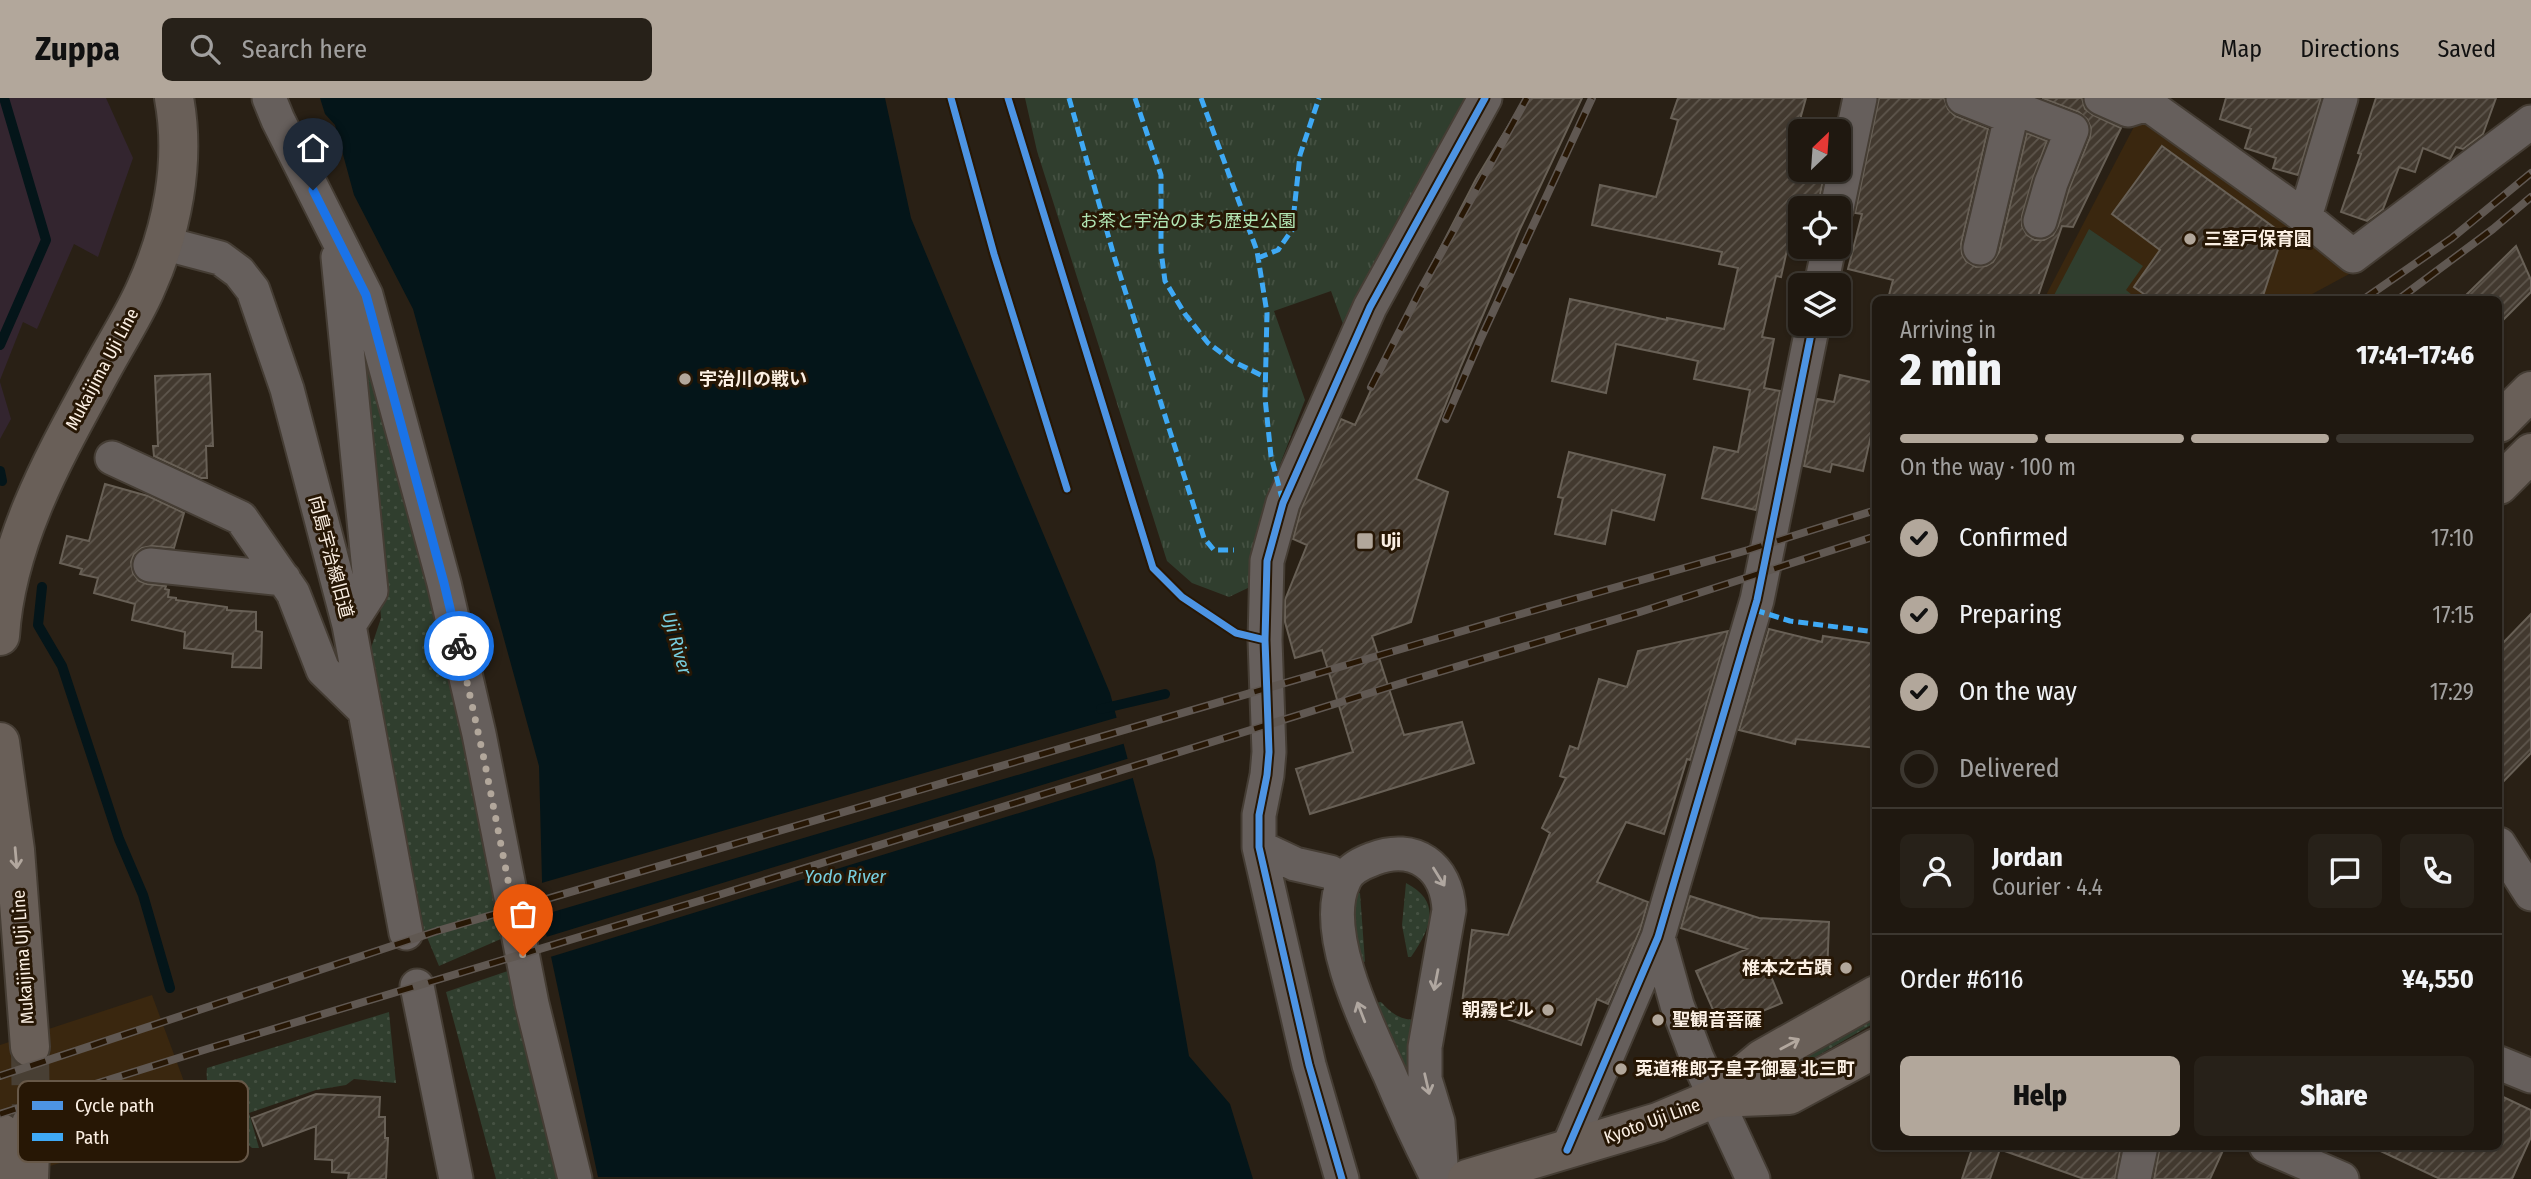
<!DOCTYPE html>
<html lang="en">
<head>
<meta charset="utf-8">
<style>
	:root { --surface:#1f1810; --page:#272119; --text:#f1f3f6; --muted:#a1a09f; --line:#3c3730; --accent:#b2a79b }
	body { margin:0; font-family:"Fira Sans Condensed","Noto Sans JP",sans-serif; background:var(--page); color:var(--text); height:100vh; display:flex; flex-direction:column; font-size:26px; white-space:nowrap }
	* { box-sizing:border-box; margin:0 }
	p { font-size:23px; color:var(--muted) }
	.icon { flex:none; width:38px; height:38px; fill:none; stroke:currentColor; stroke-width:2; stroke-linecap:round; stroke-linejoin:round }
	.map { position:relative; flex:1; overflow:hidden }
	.details { position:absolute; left:1872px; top:198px; width:630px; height:854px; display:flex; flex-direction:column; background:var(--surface); border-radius:10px; box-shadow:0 2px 5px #0004,0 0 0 2px var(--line) }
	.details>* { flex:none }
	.needle { width:46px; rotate:25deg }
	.fabs { position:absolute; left:1788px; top:21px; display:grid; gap:14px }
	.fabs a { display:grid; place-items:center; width:63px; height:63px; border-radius:10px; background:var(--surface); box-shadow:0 2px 5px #0004,0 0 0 2px var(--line); font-size:35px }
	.pin { position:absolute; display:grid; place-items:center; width:60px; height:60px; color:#fff; margin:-72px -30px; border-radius:50% 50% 50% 0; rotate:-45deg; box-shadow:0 0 7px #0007 }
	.pin .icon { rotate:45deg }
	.courier { position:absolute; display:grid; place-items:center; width:70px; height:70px; margin:-35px; border:5px solid #1a73e8; border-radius:50%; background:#fff; color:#222; box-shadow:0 2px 9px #0007 }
	.overview em { font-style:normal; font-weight:800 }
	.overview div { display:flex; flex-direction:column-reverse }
	.overview { display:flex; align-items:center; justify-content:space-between; height:119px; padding:0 28px }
	h1 { font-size:46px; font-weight:800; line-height:52px }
	.bar { display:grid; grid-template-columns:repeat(4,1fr); gap:10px 7px; align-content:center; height:84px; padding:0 28px }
	.bar i { height:9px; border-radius:5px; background:var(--line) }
	.bar .selected { background:var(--accent) }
	.bar p { grid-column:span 4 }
	.line { display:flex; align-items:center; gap:18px; padding:0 28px; border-top:2px solid var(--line) }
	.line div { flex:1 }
	.round { display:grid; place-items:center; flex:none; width:74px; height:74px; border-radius:10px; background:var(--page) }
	ol { padding:0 28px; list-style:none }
	li { display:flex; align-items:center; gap:21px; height:77px }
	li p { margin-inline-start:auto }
	li .icon { padding:7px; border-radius:50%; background:var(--accent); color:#111; stroke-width:4 }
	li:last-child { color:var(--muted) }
	li i { width:38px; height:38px; border:4px solid var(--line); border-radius:50% }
	.action { display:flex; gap:14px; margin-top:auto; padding:14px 28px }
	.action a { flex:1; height:80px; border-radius:10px; background:var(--accent); color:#111; font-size:28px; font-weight:800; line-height:80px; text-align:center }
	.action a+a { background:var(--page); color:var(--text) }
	header { display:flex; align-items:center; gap:42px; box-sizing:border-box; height:98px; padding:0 35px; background:var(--accent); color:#111 }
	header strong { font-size:33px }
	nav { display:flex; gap:38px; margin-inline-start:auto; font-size:24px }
	.search { width:490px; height:63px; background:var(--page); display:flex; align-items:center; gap:18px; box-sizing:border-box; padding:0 24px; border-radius:10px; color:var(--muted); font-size:26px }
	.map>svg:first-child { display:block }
	.industrial { fill:#33252f }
	.built { fill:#3a270f }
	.grass { fill:url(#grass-dots) }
	.park { fill:url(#park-tufts) }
	.pitch { fill:#303e2e }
	.water { fill:#041519 }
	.pier { fill:#292015 }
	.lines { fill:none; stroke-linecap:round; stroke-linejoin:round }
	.stream { stroke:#041519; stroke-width:10 }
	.building { fill:url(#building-hatch); stroke:#686056; stroke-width:2 }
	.major-tunnel { stroke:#483f34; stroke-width:38; stroke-dasharray:38 19; stroke-linecap:butt }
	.minor-casing { stroke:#453d34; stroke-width:37 }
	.major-casing { stroke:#453d34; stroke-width:42 }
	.minor { stroke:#665f5c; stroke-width:33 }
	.major { stroke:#695f58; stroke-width:38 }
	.rail-casing { stroke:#605852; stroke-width:8 }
	.rail { stroke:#271705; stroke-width:5; stroke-dasharray:16; stroke-linecap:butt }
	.quiet { stroke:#3fa9f5; stroke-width:5; stroke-dasharray:10 5; stroke-linecap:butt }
	.cycleway-casing { stroke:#271705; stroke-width:11 }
	.cycleway { stroke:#4d94e3; stroke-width:7 }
	.oneway { stroke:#b2a79e }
	.oneway2 { stroke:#b0a7a0 }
	.done { stroke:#b2a79b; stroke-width:7; stroke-dasharray:0 12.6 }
	.route { stroke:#1a73e8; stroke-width:9 }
	.poi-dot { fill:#b2a79b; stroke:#271705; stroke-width:2.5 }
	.labels { text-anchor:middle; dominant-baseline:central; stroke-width:6; stroke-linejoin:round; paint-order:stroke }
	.park-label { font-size:18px; fill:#b1e6b4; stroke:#271705 }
	.poi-label { font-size:18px; font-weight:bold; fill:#fbefe3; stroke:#271705; text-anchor:start }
	.street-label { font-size:18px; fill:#fbefe3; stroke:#271705 }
	.water-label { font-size:19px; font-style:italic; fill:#77cedf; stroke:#271705 }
	.key { fill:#271705; stroke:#675848; stroke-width:2 }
	.key-label { font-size:19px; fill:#fbefe3 }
</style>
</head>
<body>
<header>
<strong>Zuppa</strong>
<div class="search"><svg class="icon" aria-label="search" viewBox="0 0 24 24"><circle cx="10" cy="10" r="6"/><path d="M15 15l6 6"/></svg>Search here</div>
<nav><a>Map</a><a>Directions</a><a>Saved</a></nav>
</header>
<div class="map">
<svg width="2531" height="1081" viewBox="0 0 2531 1081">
	<defs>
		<pattern id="grass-dots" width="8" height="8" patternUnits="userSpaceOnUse" patternTransform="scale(1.75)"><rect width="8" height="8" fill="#303e2e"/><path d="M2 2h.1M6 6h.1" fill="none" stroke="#455142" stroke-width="1.8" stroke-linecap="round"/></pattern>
		<pattern id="park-tufts" width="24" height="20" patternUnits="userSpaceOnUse" patternTransform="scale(1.75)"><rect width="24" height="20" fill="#303e2e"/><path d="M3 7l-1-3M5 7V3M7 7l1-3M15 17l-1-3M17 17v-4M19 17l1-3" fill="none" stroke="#455142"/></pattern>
		<pattern id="building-hatch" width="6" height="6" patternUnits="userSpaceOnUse" patternTransform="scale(1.75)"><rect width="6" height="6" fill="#42392f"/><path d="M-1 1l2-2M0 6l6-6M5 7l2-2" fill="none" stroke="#5e564d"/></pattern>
	</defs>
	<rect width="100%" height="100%" fill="#292015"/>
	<!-- industrial -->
	<path class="industrial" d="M0,0H106L133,60L98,159L74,146L37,231L23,224L0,282Z
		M0,284L11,321L0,341Z"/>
	<!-- built -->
	<path class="built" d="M2139,19L2351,175L2303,201H2044Z
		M152,897L199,1024L50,1068L38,1018L0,1029V947Z"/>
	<!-- grass -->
	<path class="grass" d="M358,207L434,484L510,837L439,868L424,832L370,553L381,520Z
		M1406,785C1443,804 1430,832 1411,859H1408L1402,827Z
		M1357,795H1360L1365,864L1360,862L1349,808Z
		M517,870L564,1081H496L446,894Z
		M1381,904C1392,916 1400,922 1417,922L1426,1018L1372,905Z
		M389,914L396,985L354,981L346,987L316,992L249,1015L259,1050H252C231,1031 203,1000 207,970Z
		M1876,919V924L1812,961L1763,986L1759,982L1810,957Z"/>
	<!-- park -->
	<path class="park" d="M1025,0H1465L1343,226L1331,193L1274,213L1305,302L1270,392L1254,446L1250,489L1229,499L1192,485L1167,463L1037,53Z"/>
	<!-- pitch -->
	<path class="pitch" d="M2089,131L2143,168L2126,192L2137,201H2052Z"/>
	<!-- water -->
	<path class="water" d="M320,0H885L911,120L1110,595L1155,763L1189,958L1230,1006L1253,1081L598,1079L543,821L539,668L413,211L354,97L335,27L325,16Z"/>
	<!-- pier -->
	<path class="pier" d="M1119,619L1126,645L539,818L538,786Z
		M1130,660L1136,679L547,860L543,840Z"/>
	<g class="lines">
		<!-- stream -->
		<path class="stream" d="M0,247L46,142L4,0
			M0,373L2,383
			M42,489L38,527L62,568L119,741L143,797L170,890
			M1101,611L1165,596"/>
	</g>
	<!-- building -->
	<path class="building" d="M1525,0H1582L1520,131L1461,268L1416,381L1448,394L1411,524L1372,538L1404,637L1462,624L1474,665L1310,716L1296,671L1353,654L1322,552L1295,560L1285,524V502L1307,447L1293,441L1301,411L1341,321L1355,327L1405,218L1476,81Z
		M1678,0H1806L1801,18V72H1825L1819,102L1799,98L1781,179L1776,178L1762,239L1774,241L1764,290L1780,293L1756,412L1702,400L1714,349L1738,354L1750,292L1694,281L1698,263L1616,246L1606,295L1552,283L1570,201L1667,222V220L1724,231L1738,170L1719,166L1722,154L1592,127L1600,87L1656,99L1678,22L1671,20Z
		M1879,0H1944L1948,11L1955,18L1988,31L1961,146L1962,156L1966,163L1976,169L1986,168L1993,164L1999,154L2027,35L2047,43L2033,80L2022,118V128L2027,137L2035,142H2044L2053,137L2058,128L2069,91L2090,39L2091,30L2087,21L2079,14L2042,0H2082L2085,11L2093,17L2121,30L2073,129L2062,128L2037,201H1888L1893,182L1848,171L1862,116L1855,115Z
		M2226,0H2321L2298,77L2273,70L2276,60L2245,50L2251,31L2220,21Z
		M2376,0H2496L2483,36L2463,51L2456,49L2450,61L2423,50L2415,74L2399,69L2383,111L2367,123L2341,114L2361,56L2358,55Z
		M2162,48L2283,136L2262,201H2151L2134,189L2160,152L2112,116Z
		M2516,148L2531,182V194L2499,226V201H2462Z
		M210,276L213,348H206L207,380H201L154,358L153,348H158L155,278Z
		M1840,277L1876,285V315L1863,373L1832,366L1830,374L1804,368L1817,301L1834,304Z
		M1569,354L1665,377L1654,422L1612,412L1605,446L1555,436L1563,400L1558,399Z
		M105,386L148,398L184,415L174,450L152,448L142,450L134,456L131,464L133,475L139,483L147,486L166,488L165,491L169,492L168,499L176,500V502L227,509V512L256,514V533L262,534L261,570L232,569L233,556L184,550L185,534L132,522L135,506L94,495L98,480L80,476L82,471L60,465L67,438L89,443Z
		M2531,516V655L2499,688V549Z
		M1769,531L1822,544L1823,538L1876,546V650L1796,641L1795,646L1739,632Z
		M1728,533L1690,662L1687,661L1664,736L1626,724L1597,784L1648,804L1640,832L1608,906L1597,901L1581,947L1462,905L1472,832L1508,837L1550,735L1542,730L1566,680L1560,678L1570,648L1578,651L1599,581L1627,589L1638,553Z
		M1690,798L1759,820L1829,824L1827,878L1770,876L1782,905L1721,930L1696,873L1747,851L1681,830Z
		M316,996L380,999L379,1019H385V1040H388L386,1081H348L349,1075L332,1074V1062L315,1061L316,1028L263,1048L252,1020Z
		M2499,997L2531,1012V1039L2512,1081H2440L2370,1048H2499Z
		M1973,1048H2001L1990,1081H1962Z
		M2003,1048H2121L2115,1081H2084L2002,1052Z
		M2160,1048H2225L2210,1081H2154Z"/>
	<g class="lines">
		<!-- major-tunnel -->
		<path class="major-tunnel" d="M30,949L31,1026"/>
		<defs>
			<path id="minor" d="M269,0L278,22L366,197L444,485L479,636L532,906L575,1081
				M1963,0L2011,19L2017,11L2072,32L2051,85L2040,123
				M2101,0L2128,12L2147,6
				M2139,0L2305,119L2353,158L2531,24
				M1837,110L1860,0
				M2305,119L2341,0
				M163,145L220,160L239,174L253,192L287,291L349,527L406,835
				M1980,150L2011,19
				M338,159L371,493L349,527
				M1821,187L1829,149
				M112,360L241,420L293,495L323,572L365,613
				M150,467L284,481
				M2499,746L2531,796
				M1259,749L1295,766L1330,774L1344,783
				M1658,839L1677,907L1697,960L1753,1081
				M417,888L456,1081
				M2499,965L2531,978
				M2266,1048L2342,1081
				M1567,1052L1658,839L1757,502L1813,226
				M1342,1081L1309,967L1259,749V717L1267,677L1269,654L1265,542L1267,463L1283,405L1370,209L1485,0
				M1438,1081C1420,1046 1404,1011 1389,975C1368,929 1320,833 1344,783C1348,772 1362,765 1373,761C1414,745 1447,768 1449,812L1425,949V981L1438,1024L1442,1081
				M2134,1081L2141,1048"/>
			<path id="major" d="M2499,325L2531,293
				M2499,387L2531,355
				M0,538C6,441 57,354 102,271C116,245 133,219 145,192C172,133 186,64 174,0
				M0,644L15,752L30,949
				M1715,1000L1789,997L1876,950
				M0,1081L1,1035
				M29,1081L31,1026
				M1467,1081L1658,1024L1715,1000L1762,961L1876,897"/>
		</defs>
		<!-- minor casing -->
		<use href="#minor" class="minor-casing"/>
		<!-- major casing -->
		<use href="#major" class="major-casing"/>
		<!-- minor -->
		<use href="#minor" class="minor"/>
		<!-- major -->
		<use href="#major" class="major"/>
		<defs>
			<path id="rail" d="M2364,201L2452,140L2531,75
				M2399,201L2493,131L2531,99
				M1371,289L1420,193L1527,0
				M1446,321L1481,240L1592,0
				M0,978L437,833L1507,520L1748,452L1876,412
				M0,1016L207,951L709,800L1402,585L1640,514L1876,438"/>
		</defs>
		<!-- rail casing -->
		<use href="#rail" class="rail-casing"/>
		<!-- rail -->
		<use href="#rail" class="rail"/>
		<!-- quiet -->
		<path class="quiet" d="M1069,0L1114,158L1204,440L1214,452H1234
			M1135,0L1161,77V153L1165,183L1185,216L1208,245L1232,263L1265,279
			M1201,0L1257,153L1267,215L1265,300L1271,358L1283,404
			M1258,160L1278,152L1292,132L1300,57L1319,0
			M1755,512L1790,523L1876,534"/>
		<defs>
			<path id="cycleway" d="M951,0L994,156L1067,391
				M1008,0L1153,470L1182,499L1236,535L1265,542
				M1567,1052L1658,839L1757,502L1813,226
				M1342,1081L1309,967L1259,749V717L1267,677L1269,654L1265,542L1267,463L1283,405L1370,209L1485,0"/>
		</defs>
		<!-- cycleway casing -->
		<use href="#cycleway" class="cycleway-casing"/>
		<!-- cycleway -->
		<use href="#cycleway" class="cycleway"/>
	</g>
	<!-- one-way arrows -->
	<defs><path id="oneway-shaft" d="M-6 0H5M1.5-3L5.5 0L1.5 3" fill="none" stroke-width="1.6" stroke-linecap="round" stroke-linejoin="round" transform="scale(1.75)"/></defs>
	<g class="oneway">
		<use href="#oneway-shaft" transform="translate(16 760) rotate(85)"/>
		<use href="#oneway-shaft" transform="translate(1790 946) rotate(-28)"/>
	</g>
	<g class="oneway2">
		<use href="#oneway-shaft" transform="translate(1439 779) rotate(58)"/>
		<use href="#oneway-shaft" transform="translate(1436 882) rotate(101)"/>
		<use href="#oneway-shaft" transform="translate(1361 914) rotate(-111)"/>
		<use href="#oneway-shaft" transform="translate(1427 986) rotate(77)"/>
	</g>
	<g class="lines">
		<!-- done -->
		<path class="done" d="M459,548L484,661L523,858"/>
		<!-- route -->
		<path class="route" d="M313,92L366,197L444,485L459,548"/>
	</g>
	<!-- markers -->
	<g class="poi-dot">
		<circle cx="2190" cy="141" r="7"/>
		<circle cx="685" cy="281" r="7"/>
		<rect x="1356" y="434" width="18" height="18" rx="3.5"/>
		<circle cx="1846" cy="870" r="7"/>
		<circle cx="1548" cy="912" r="7"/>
		<circle cx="1658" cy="922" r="7"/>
		<circle cx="1621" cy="971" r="7"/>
	</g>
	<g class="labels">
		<!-- park labels -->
		<g class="park-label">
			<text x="1188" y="123">お茶と宇治のまち歴史公園</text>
		</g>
		<!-- poi labels -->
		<g class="poi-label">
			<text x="2204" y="141">三室戸保育園</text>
			<text x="699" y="281">宇治川の戦い</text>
			<text x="1381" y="443">Uji</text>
			<text x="1832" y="870" text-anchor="end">椎本之古蹟</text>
			<text x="1534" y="912" text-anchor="end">朝霧ビル</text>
			<text x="1672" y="922">聖観音菩薩</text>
			<text x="1635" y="971">莵道稚郎子皇子御墓 北三町</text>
		</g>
		<!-- street labels -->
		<g class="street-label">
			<text transform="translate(102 271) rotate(-62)">Mukaijima Uji Line</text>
			<text transform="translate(331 459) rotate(75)">向島宇治線旧道</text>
			<text transform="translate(23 859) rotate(-94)">Mukaijima Uji Line</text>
			<text transform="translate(1652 1023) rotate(-20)">Kyoto Uji Line</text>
		</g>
		<!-- water labels -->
		<g class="water-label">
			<text transform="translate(677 545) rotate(74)">Uji River</text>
			<text x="845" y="778">Yodo River</text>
		</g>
	</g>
	<!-- legend -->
	<rect x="18" y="983" width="230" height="81" rx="10" class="key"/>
	<rect x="32" y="1003" width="31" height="9" fill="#4d94e3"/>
	<rect x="32" y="1035" width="31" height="8" fill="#3fa9f5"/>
	<g class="key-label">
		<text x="75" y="1014">Cycle path</text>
		<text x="75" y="1046">Path</text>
	</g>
</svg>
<div class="fabs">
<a><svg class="needle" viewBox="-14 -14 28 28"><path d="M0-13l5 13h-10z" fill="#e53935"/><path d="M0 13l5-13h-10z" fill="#a1a09f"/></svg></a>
<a><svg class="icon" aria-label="locate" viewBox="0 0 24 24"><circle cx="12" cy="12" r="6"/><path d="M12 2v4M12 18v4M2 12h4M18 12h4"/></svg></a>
<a><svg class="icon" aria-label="layers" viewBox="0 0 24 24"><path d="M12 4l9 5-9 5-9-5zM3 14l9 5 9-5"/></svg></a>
</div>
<div class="pin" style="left:523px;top:858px;background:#ea580c"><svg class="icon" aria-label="bag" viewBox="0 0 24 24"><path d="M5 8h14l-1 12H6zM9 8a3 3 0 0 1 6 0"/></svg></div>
<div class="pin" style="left:313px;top:92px;background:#1f2937"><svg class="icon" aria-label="home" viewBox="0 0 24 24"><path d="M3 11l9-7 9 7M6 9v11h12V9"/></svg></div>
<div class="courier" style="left:459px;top:548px"><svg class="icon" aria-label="bike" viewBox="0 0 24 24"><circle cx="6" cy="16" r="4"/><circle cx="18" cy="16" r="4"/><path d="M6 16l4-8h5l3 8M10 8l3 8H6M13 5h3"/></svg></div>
<section class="details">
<div class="overview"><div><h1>2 min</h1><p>Arriving in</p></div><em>17:41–17:46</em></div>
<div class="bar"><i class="selected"></i><i class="selected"></i><i class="selected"></i><i></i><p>On the way · 100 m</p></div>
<ol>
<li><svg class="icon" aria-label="check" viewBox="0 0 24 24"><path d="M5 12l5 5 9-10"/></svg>Confirmed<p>17:10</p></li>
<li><svg class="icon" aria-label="check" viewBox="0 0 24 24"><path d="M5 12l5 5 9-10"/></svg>Preparing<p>17:15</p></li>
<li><svg class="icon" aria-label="check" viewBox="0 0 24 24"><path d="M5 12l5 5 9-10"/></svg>On the way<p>17:29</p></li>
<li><i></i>Delivered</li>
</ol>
<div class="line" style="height:126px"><a class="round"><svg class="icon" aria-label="person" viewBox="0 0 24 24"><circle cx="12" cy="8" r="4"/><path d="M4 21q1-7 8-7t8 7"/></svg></a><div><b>Jordan</b><p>Courier · 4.4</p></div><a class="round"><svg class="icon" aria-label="chat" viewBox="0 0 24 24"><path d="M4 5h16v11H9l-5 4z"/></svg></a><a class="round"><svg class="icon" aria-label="phone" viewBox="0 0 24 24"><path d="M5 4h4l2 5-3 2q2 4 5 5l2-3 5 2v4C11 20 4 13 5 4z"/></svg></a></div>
<div class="line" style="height:91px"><div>Order #6116</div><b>¥4,550</b></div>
<div class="action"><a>Help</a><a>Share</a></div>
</section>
</div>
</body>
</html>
